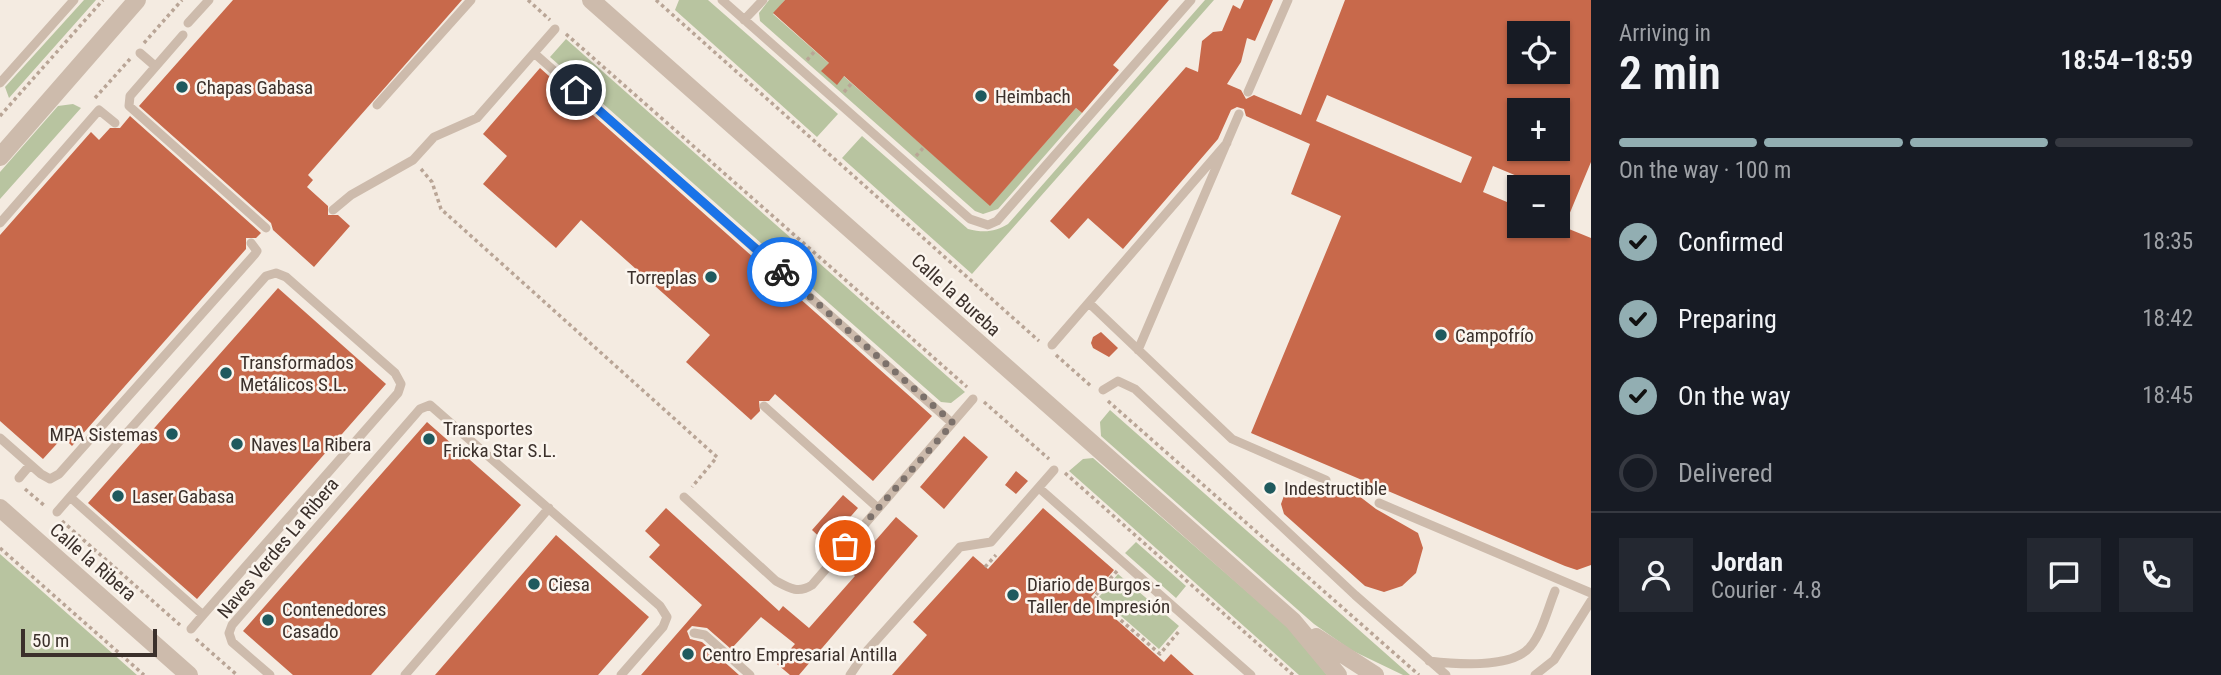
<!DOCTYPE html>
<html lang="en">
<head>
<meta charset="utf-8">
<style>
	:root { --surface:#171b24; --page:#242831; --text:#f1f3f6; --muted:#9ea1a6; --line:#363941; --accent:#92aeb2 }
	body { margin:0; font-family:"Roboto Condensed",sans-serif; background:var(--page); color:var(--text); height:100vh; display:flex; flex-direction:column; font-size:26px; white-space:nowrap }
	* { box-sizing:border-box; margin:0 }
	p { font-size:23px; color:var(--muted) }
	.icon { flex:none; width:38px; height:38px; fill:none; stroke:currentColor; stroke-width:2; stroke-linecap:round; stroke-linejoin:round }
	.map { position:relative; flex:1; overflow:hidden }
	.panel { display:flex; flex-direction:column; background:var(--surface); width:630px }
	.panel>* { flex:none }
	.controls { position:absolute; left:1507px; top:21px; display:grid; gap:14px }
	.controls a { display:grid; place-items:center; width:63px; height:63px; border-radius:0px; background:var(--surface); box-shadow:0 2px 5px #0004; font-size:35px }
	.scale { position:absolute; left:21px; bottom:18px; width:136px; box-sizing:border-box; padding-left:7px; border:4px solid #3b302b; border-top:0; font-size:19px; line-height:24px; white-space:nowrap; color:#3b302b; -webkit-text-stroke:5px #fbf5ee; paint-order:stroke }
	.pin { position:absolute; display:grid; place-items:center; width:60px; height:60px; color:#fff; margin:-30px; border:4px solid #fff; border-radius:50%; box-shadow:0 2px 7px #0007 }
	.courier { position:absolute; display:grid; place-items:center; width:70px; height:70px; margin:-35px; border:5px solid #1a73e8; border-radius:50%; background:#fff; color:#222; box-shadow:0 2px 9px #0007 }
	.head em { font-style:normal; font-weight:600 }
	.head div { display:flex; flex-direction:column-reverse }
	.head { display:flex; align-items:center; justify-content:space-between; height:119px; padding:0 28px }
	h1 { font-size:46px; font-weight:600; line-height:52px }
	.bar { display:grid; grid-template-columns:repeat(4,1fr); gap:10px 7px; align-content:center; height:84px; padding:0 28px }
	.bar i { height:9px; border-radius:5px; background:var(--line) }
	.bar .selected { background:var(--accent) }
	.bar p { grid-column:span 4 }
	.line { display:flex; align-items:center; gap:18px; padding:0 28px; border-top:2px solid var(--line) }
	.line div { flex:1 }
	.round { display:grid; place-items:center; flex:none; width:74px; height:74px; border-radius:0px; background:var(--page) }
	ol { padding:0 28px; list-style:none }
	li { display:flex; align-items:center; gap:21px; height:77px }
	li p { margin-inline-start:auto }
	li .icon { padding:7px; border-radius:50%; background:var(--accent); color:#111; stroke-width:4 }
	li:last-child { color:var(--muted) }
	li i { width:38px; height:38px; border:4px solid var(--line); border-radius:50% }
	main { display:flex; flex:1; min-height:0 }
	.map>svg:first-child { display:block }
	.green { fill:#b8c4a0 }
	.building { fill:#c8694b; fill-rule:evenodd }
	.lines { fill:none; stroke-linecap:round; stroke-linejoin:round }
	.path { stroke:#b9a596; stroke-width:3.5; stroke-dasharray:3.5 3.5; stroke-linecap:butt }
	.lane { stroke:#cdbbac; stroke-width:9 }
	.street { stroke:#cdbbac; stroke-width:18 }
	.done { stroke:#7c716b; stroke-width:7; stroke-dasharray:0 12.6 }
	.route { stroke:#1a73e8; stroke-width:9 }
	.poi-dot { fill:#1f5a5e; stroke:#fbf5ee; stroke-width:2.5 }
	.labels { text-anchor:middle; dominant-baseline:central; stroke-width:5; stroke-linejoin:round; paint-order:stroke }
	.poi-label { font-size:19px; fill:#3b302b; stroke:#fbf5ee; text-anchor:start }
	.street-label { font-size:19px; fill:#3b302b; stroke:#fbf5ee }
</style>
</head>
<body>
<main>
<div class="map">
<svg width="1591" height="675" viewBox="0 0 1591 675">
	<rect width="100%" height="100%" fill="#f4ebe1"/>
	<!-- green -->
	<path class="green" d="M84,0H96L9,98L5,87Z
		M679,0H708L838,114L817,137L675,10Z
		M769,0H785L773,14L990,205L1076,108L1082,113L998,209L983,214L975,211L760,21L759,13Z
		M1205,0H1214L972,274L842,158L862,136L968,229C984,233 995,232 1008,224Z
		M566,39L965,392L951,403L941,402L550,57Z
		M73,104L81,108L0,199V172L58,106Z
		M1110,410L1410,675H1403L1351,650L1314,624L1101,436L1100,422Z
		M1093,458L1288,627L1327,675H1299L1069,471L1083,459Z
		M1136,542L1186,586L1176,598L1125,553Z
		M0,554L137,675H0Z
		M1118,574L1179,626L1159,649L1099,597Z"/>
	<!-- building -->
	<path class="building" d="M233,0H462L308,175L313,180L307,187L328,206V215H338L350,226L314,267L273,230L271,223L139,106Z
		M785,0H1169L1113,65L1119,70L1082,113L1076,108L990,206L844,76L837,85L821,71L829,63L773,13Z
		M1244,0H1273L1255,41L1247,38L1241,62L1227,84L1241,90L1246,99L1254,95L1301,115L1345,0H1591V162L1564,227L1591,238V565L1577,570L1565,566L1251,433L1341,216L1291,194L1310,144L1246,116L1244,109L1237,107L1231,110L1218,139L1123,249L1088,218L1069,239L1050,221L1186,67L1198,72L1202,41L1213,32L1222,31L1233,5L1240,9ZM1519,33H1558V72H1519ZM1327,95L1472,157L1461,183L1316,121ZM1519,110H1558V149H1519ZM1493,166L1543,187H1558V226H1519V207L1483,192Z
		M540,68L932,416L873,481L775,394L769,401H759L760,411L751,420L686,362L710,335L581,220L556,248L483,184L507,156L483,134Z
		M130,116L261,233L256,238H246V249L72,446L63,437L43,459L0,421V235L91,132L99,140L110,128H120Z
		M278,288L386,384L197,599L88,503Z
		M1101,332L1118,348L1109,357L1093,348L1091,343L1093,337Z
		M427,422L521,505L371,675H293L243,631Z
		M964,436L988,457L944,509L920,487Z
		M1016,471L1028,481L1016,494L1005,485Z
		M1295,484L1346,486L1376,509L1418,533L1423,548L1416,573L1402,586L1384,592L1365,586L1284,514L1281,504L1285,493Z
		M843,495L858,508L827,544L812,530Z
		M666,508L779,611L783,606L809,628L855,576L849,571L896,517L918,536L799,675H790L777,664L795,644L761,617L731,649L707,628L692,626L687,631L690,639L702,642L739,675H641L702,605L649,557L660,545L645,531Z
		M1043,508L1114,570L1091,597L1164,662L1171,654L1194,675H892L927,635L913,622L973,556L988,569Z
		M556,535L649,617L598,675H435Z"/>
	<g class="lines">
		<!-- path -->
		<path class="path" d="M528,0L550,20
			M656,0L1039,341
			M566,34L967,387
			M144,43L182,0
			M807,60L815,51
			M844,92L852,83
			M95,98L130,59
			M0,116L103,0
			M916,156L924,147
			M421,169L432,182L441,209L717,457L692,487
			M1056,355L1092,387
			M1108,401L1419,675
			M984,402L1049,459
			M1065,473L1293,675
			M25,489L46,507
			M62,521L180,625
			M0,548L144,675
			M985,567L996,555
			M1117,571L1094,597L1160,654L1180,630
			M196,639L237,675"/>
		<!-- lane -->
		<path class="lane" d="M722,0L970,219L988,225L997,221L1191,0
			M744,20L763,0
			M188,23L209,0
			M183,35L130,96L129,106L266,228
			M140,53L155,66
			M534,53L952,423
			M0,83L74,0
			M1248,92L1288,0
			M377,105L471,0
			M333,210L351,195L413,160L434,137L477,118L555,29
			M0,223L99,110L115,123
			M1089,303L1232,439L1326,480
			M1052,345L1227,143
			M1138,350L1239,114
			M1103,390L1118,381L1135,389L1355,595L1446,675
			M764,406L878,508
			M0,438L41,474L50,479L59,474L255,254L257,251L251,243
			M19,478L30,465
			M1039,488L1251,675
			M684,497L776,581C789,588 798,594 812,585L973,399
			M1379,503L1591,593
			M57,512L70,497L266,276L276,273L286,277L395,373L401,384L398,393L203,615L70,497
			M191,629L203,615
			M694,633L705,635L750,675
			M1429,661C1454,664 1512,669 1530,647C1542,633 1548,608 1555,591
			M270,675L232,642L229,633L232,625L420,409L430,405L660,606L667,617L663,627L621,675
			M405,675L549,508
			M850,675L865,653L960,547L991,542L1054,470
			M1535,675L1554,660L1591,601"/>
		<!-- street -->
		<path class="street" d="M591,0L1293,621L1338,675
			M0,157L137,0
			M0,508L189,675
			M1316,637L1375,675"/>
	</g>
	<g class="lines">
		<!-- done -->
		<path class="done" d="M782,272L953,423L845,546"/>
		<!-- route -->
		<path class="route" d="M576,90L782,272"/>
	</g>
	<!-- markers -->
	<g class="poi-dot">
		<circle cx="182" cy="87" r="7"/>
		<circle cx="981" cy="96" r="7"/>
		<circle cx="711" cy="277" r="7"/>
		<circle cx="1441" cy="335" r="7"/>
		<circle cx="226" cy="373" r="7"/>
		<circle cx="172" cy="434" r="7"/>
		<circle cx="429" cy="439" r="7"/>
		<circle cx="237" cy="444" r="7"/>
		<circle cx="1270" cy="488" r="7"/>
		<circle cx="118" cy="496" r="7"/>
		<circle cx="534" cy="584" r="7"/>
		<circle cx="1013" cy="595" r="7"/>
		<circle cx="268" cy="620" r="7"/>
		<circle cx="688" cy="654" r="7"/>
	</g>
	<g class="labels">
		<!-- poi labels -->
		<g class="poi-label">
			<text x="196" y="87">Chapas Gabasa</text>
			<text x="995" y="96">Heimbach</text>
			<text x="697" y="277" text-anchor="end">Torreplas</text>
			<text x="1455" y="335">Campofrío</text>
			<text x="240" y="362">Transformados<tspan x="240" dy="22">Metálicos S.L.</tspan></text>
			<text x="443" y="428">Transportes<tspan x="443" dy="22">Fricka Star S.L.</tspan></text>
			<text x="158" y="434" text-anchor="end">MPA Sistemas</text>
			<text x="251" y="444">Naves La Ribera</text>
			<text x="1284" y="488">Indestructible</text>
			<text x="132" y="496">Laser Gabasa</text>
			<text x="548" y="584">Ciesa</text>
			<text x="1027" y="584">Diario de Burgos -<tspan x="1027" dy="22">Taller de Impresión</tspan></text>
			<text x="282" y="609">Contenedores<tspan x="282" dy="22">Casado</tspan></text>
			<text x="702" y="654">Centro Empresarial Antilla</text>
		</g>
		<!-- street labels -->
		<g class="street-label">
			<text transform="translate(956 295) rotate(42)">Calle la Bureba</text>
			<text transform="translate(278 548) rotate(-50)">Naves Verdes La Ribera</text>
			<text transform="translate(93 562) rotate(41)">Calle la Ribera</text>
		</g>
	</g>
</svg>
<div class="controls">
<a><svg class="icon" aria-label="locate" viewBox="0 0 24 24"><circle cx="12" cy="12" r="6"/><path d="M12 2v4M12 18v4M2 12h4M18 12h4"/></svg></a>
<a>+</a>
<a>−</a>
</div>
<div class="scale">50 m</div>
<div class="pin" style="left:845px;top:546px;background:#ea580c"><svg class="icon" aria-label="bag" viewBox="0 0 24 24"><path d="M5 8h14l-1 12H6zM9 8a3 3 0 0 1 6 0"/></svg></div>
<div class="pin" style="left:576px;top:90px;background:#1f2937"><svg class="icon" aria-label="home" viewBox="0 0 24 24"><path d="M3 11l9-7 9 7M6 9v11h12V9"/></svg></div>
<div class="courier" style="left:782px;top:272px"><svg class="icon" aria-label="bike" viewBox="0 0 24 24"><circle cx="6" cy="16" r="4"/><circle cx="18" cy="16" r="4"/><path d="M6 16l4-8h5l3 8M10 8l3 8H6M13 5h3"/></svg></div>
</div>
<section class="panel">
<div class="head"><div><h1>2 min</h1><p>Arriving in</p></div><em>18:54–18:59</em></div>
<div class="bar"><i class="selected"></i><i class="selected"></i><i class="selected"></i><i></i><p>On the way · 100 m</p></div>
<ol>
<li><svg class="icon" aria-label="check" viewBox="0 0 24 24"><path d="M5 12l5 5 9-10"/></svg>Confirmed<p>18:35</p></li>
<li><svg class="icon" aria-label="check" viewBox="0 0 24 24"><path d="M5 12l5 5 9-10"/></svg>Preparing<p>18:42</p></li>
<li><svg class="icon" aria-label="check" viewBox="0 0 24 24"><path d="M5 12l5 5 9-10"/></svg>On the way<p>18:45</p></li>
<li><i></i>Delivered</li>
</ol>
<div class="line" style="height:126px"><a class="round"><svg class="icon" aria-label="person" viewBox="0 0 24 24"><circle cx="12" cy="8" r="4"/><path d="M4 21q1-7 8-7t8 7"/></svg></a><div><b>Jordan</b><p>Courier · 4.8</p></div><a class="round"><svg class="icon" aria-label="chat" viewBox="0 0 24 24"><path d="M4 5h16v11H9l-5 4z"/></svg></a><a class="round"><svg class="icon" aria-label="phone" viewBox="0 0 24 24"><path d="M5 4h4l2 5-3 2q2 4 5 5l2-3 5 2v4C11 20 4 13 5 4z"/></svg></a></div>
</section>
</main>
</body>
</html>
